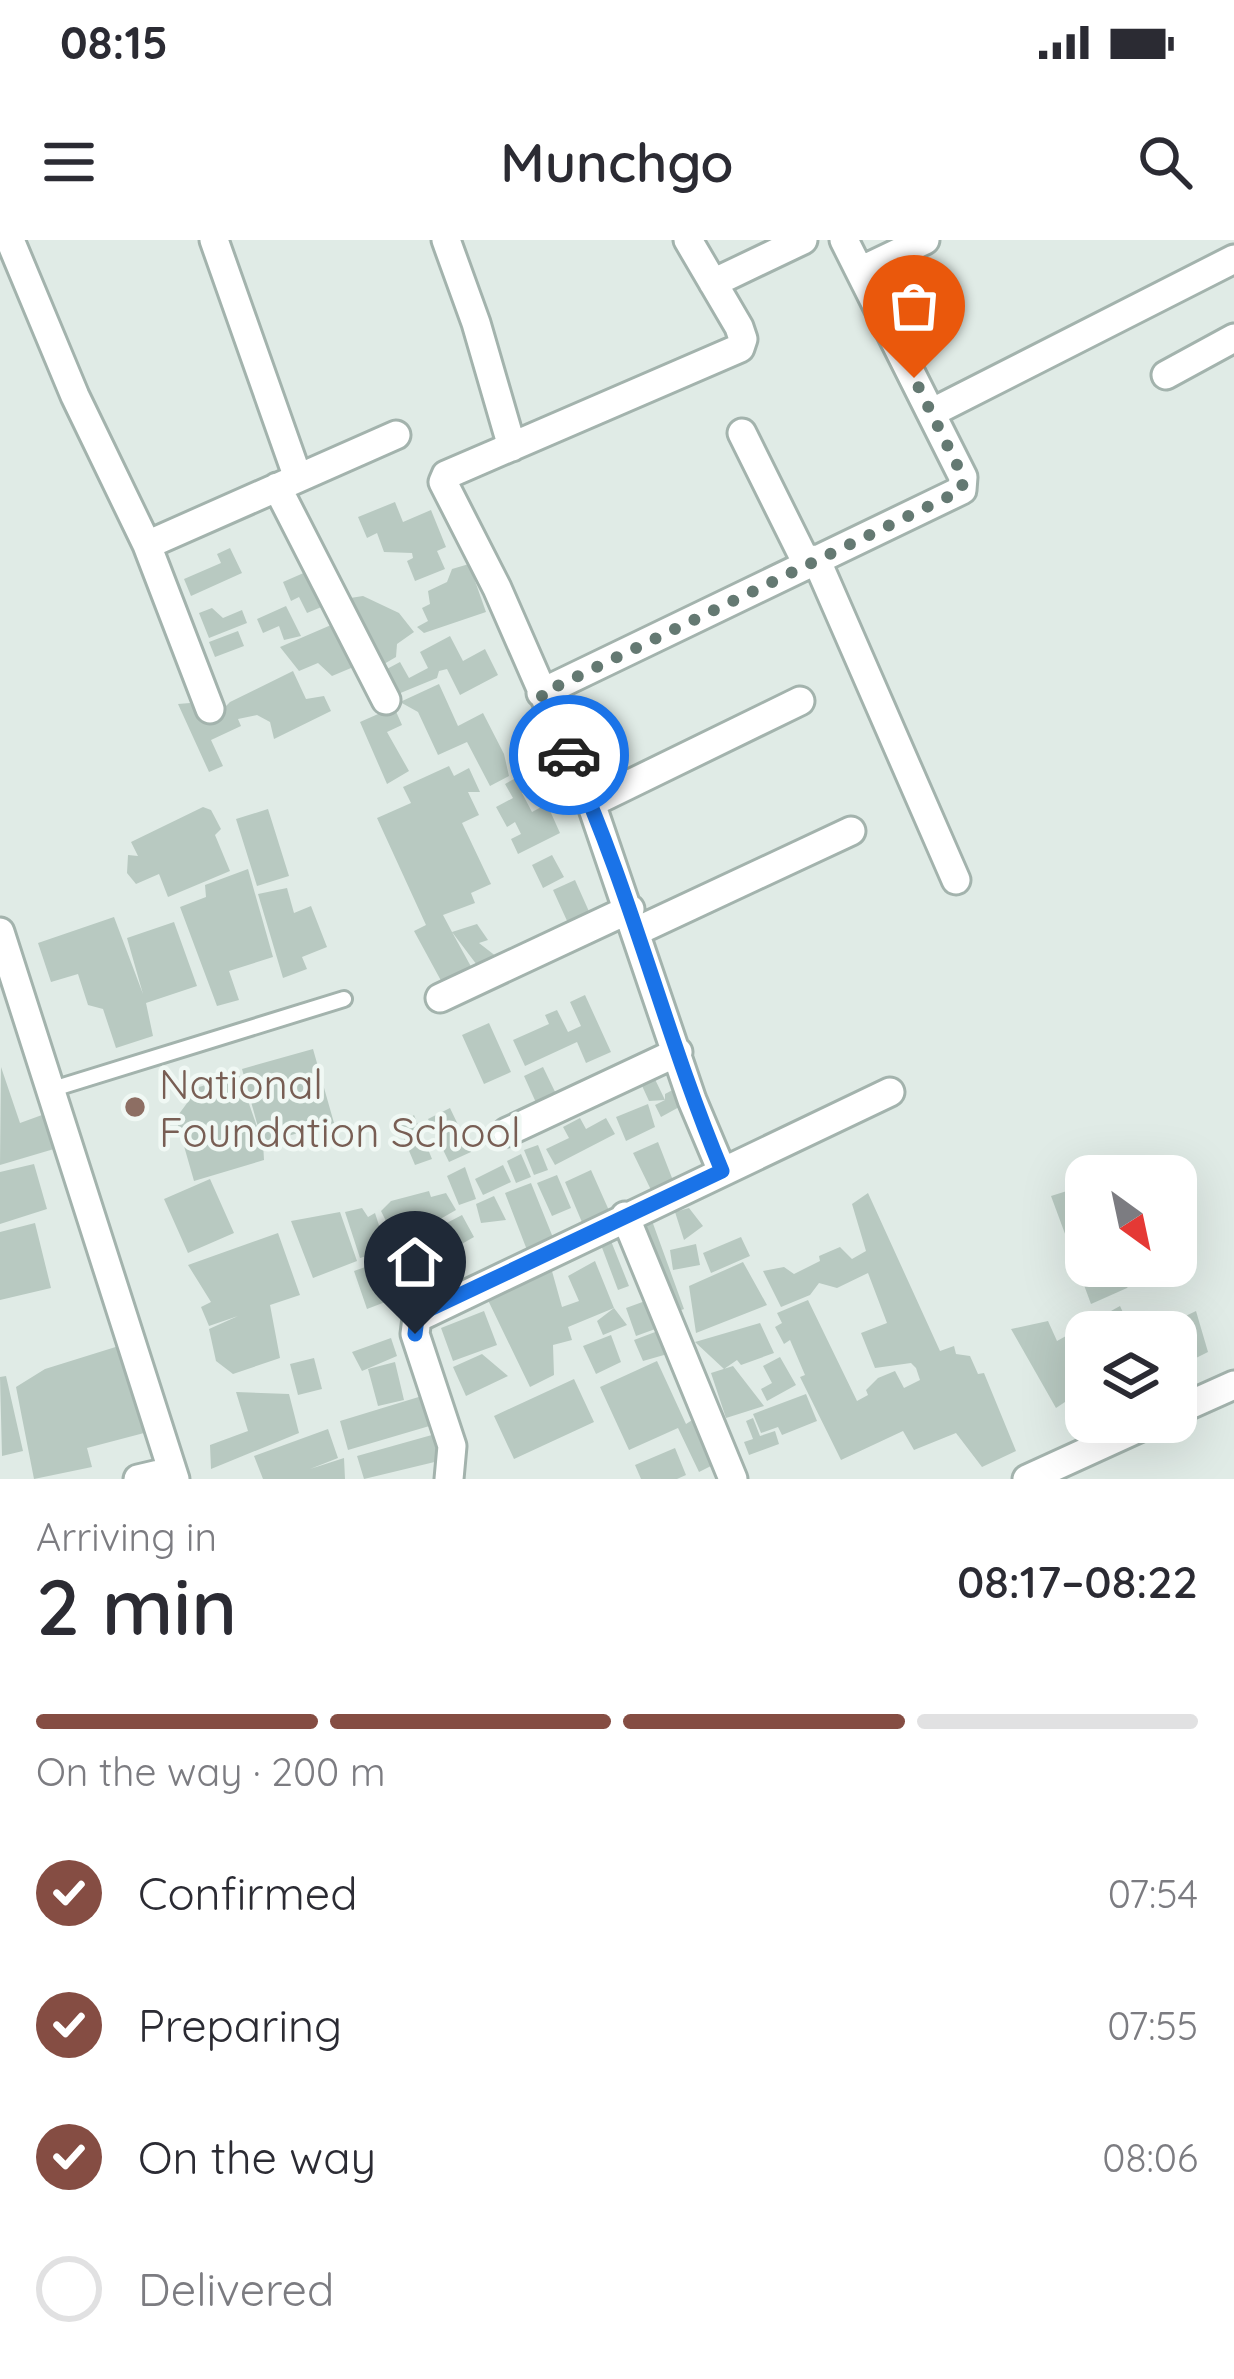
<!DOCTYPE html>
<html lang="en">
<head>
<meta charset="utf-8">
<style>
	:root { --surface:#fff; --page:#f7f7f7; --text:#2b2b33; --muted:#7c7c81; --line:#e1e1e2; --accent:#854d43 }
	body { margin:0; font-family:Quicksand,sans-serif; background:var(--page); color:var(--text); height:100vh; display:flex; flex-direction:column; font-size:45px; white-space:nowrap }
	* { box-sizing:border-box; margin:0 }
	p { font-size:39px; color:var(--muted) }
	.icon { flex:none; width:66px; height:66px; fill:none; stroke:currentColor; stroke-width:2; stroke-linecap:round; stroke-linejoin:round }
	.map { position:relative; height:1239px; overflow:hidden }
	.side { display:flex; flex-direction:column; background:var(--surface); flex:1 }
	.side>* { flex:none }
	.needle { width:78px; rotate:147deg }
	.tools { position:absolute; left:1065px; top:915px; display:grid; gap:24px }
	.tools a { display:grid; place-items:center; width:132px; height:132px; border-radius:24px; background:var(--surface); box-shadow:0 12px 48px #0002; font-size:60px }
	.pin { position:absolute; display:grid; place-items:center; width:102px; height:102px; color:#fff; margin:-123px -51px; border-radius:50% 50% 50% 0; rotate:-45deg; box-shadow:0 0 12px #0007 }
	.pin .icon { rotate:45deg }
	.courier { position:absolute; display:grid; place-items:center; width:120px; height:120px; margin:-60px; border:9px solid #1a73e8; border-radius:50%; background:#fff; color:#222; box-shadow:0 3px 15px #0007 }
	.headline em { font-style:normal; font-weight:600 }
	.headline div { display:flex; flex-direction:column-reverse }
	.headline { display:flex; align-items:center; justify-content:space-between; height:204px; padding:0 36px }
	h1 { font-size:78px; font-weight:600; line-height:90px }
	.bar { display:grid; grid-template-columns:repeat(4,1fr); gap:18px 12px; align-content:center; height:144px; padding:0 36px }
	.bar i { height:15px; border-radius:9px; background:var(--line) }
	.bar .selected { background:var(--accent) }
	.bar p { grid-column:span 4 }
	ol { padding:0 36px; list-style:none }
	li { display:flex; align-items:center; gap:36px; height:132px }
	li p { margin-inline-start:auto }
	li .icon { padding:12px; border-radius:50%; background:var(--accent); color:#fff; stroke-width:4 }
	li:last-child { color:var(--muted) }
	li i { width:66px; height:66px; border:6px solid var(--line); border-radius:50% }
	.status { display:flex; justify-content:space-between; align-items:center; height:84px; padding:0 60px; background:var(--surface); direction:ltr }
	.status svg { height:33px; fill:currentColor }
	header { display:flex; justify-content:space-between; align-items:center; height:156px; padding:0 36px; background:var(--surface); font-size:54px; font-weight:600 }
	.map>svg:first-child { display:block }
	.building { fill:#b8c9c1 }
	.lines { fill:none; stroke-linecap:round; stroke-linejoin:round }
	.service-casing { stroke:#a3b3ad; stroke-width:20 }
	.minor-casing { stroke:#a3b3ad; stroke-width:33 }
	.service { stroke:#fff; stroke-width:14 }
	.minor { stroke:#fff; stroke-width:27 }
	.done { stroke:#647972; stroke-width:12; stroke-dasharray:0 21.6 }
	.route { stroke:#1a73e8; stroke-width:15 }
	.education-dot { fill:#8d6e63; stroke:#f0f8f4; stroke-width:4.5 }
	.labels { text-anchor:middle; dominant-baseline:central; stroke-width:9; stroke-linejoin:round; paint-order:stroke }
	.education-label { font-size:42px; fill:#785e54; stroke:#f0f8f4; text-anchor:start }
</style>
</head>
<body>
<div class="status"><b>08:15</b><svg viewBox="0 0 49 12"><path d="M0 12V9h3v3zM5 12V6h3v6zM10 12V3h3v9zM15 12V0h3v12zM26 1h20v11H26zM47 4h2v5h-2z"/></svg></div>
<header><svg class="icon" aria-label="menu" viewBox="0 0 24 24"><path d="M4 6h16M4 12h16M4 18h16"/></svg>Munchgo<svg class="icon" aria-label="search" viewBox="0 0 24 24"><circle cx="10" cy="10" r="6"/><path d="M15 15l6 6"/></svg></header>
<div class="map">
<svg width="1234" height="1239" viewBox="0 0 1234 1239">
	<rect width="100%" height="100%" fill="#e0ebe6"/>
	<!-- building -->
	<path class="building" d="M395,262L403,282L431,270L446,307L437,311L445,329L415,341L407,321L413,318L412,313L384,312L377,293L367,298L358,277Z
		M230,308L242,333L191,356L184,339L221,323L217,314Z
		M469,324L486,372L424,393L417,387L428,381L422,368L430,364L428,351L447,342L452,329Z
		M315,328L331,363L307,373L299,357L291,361L283,342Z
		M363,356L399,373L414,392L397,404L396,417L384,424L344,359Z
		M286,366L301,396L284,400L279,386L263,393L257,379Z
		M212,368L223,378L242,370L247,383L209,398L199,373Z
		M345,379L363,423L332,436L318,423L299,431L280,407Z
		M238,391L244,406L215,417L209,402Z
		M450,396L463,421L485,409L498,435L460,455L447,429L439,431L437,438L398,454L385,430L400,422L409,438L428,428L420,412Z
		M293,431L306,459L324,456L331,471L274,499L270,482L257,475L238,479L241,486L211,500L223,526L209,532L178,464L190,463L201,481L217,463L223,469L230,462Z
		M439,444L458,486L483,473L504,514L509,536L490,546L467,502L438,515L418,472L400,462Z
		M394,467L402,485L387,492L409,531L387,544L360,482Z
		M449,526L454,536L469,528L480,552H468L479,575L462,583L491,644L471,653L475,663L443,675L452,692L477,684L488,700L479,703L497,717L480,729L452,692L474,732L445,748L414,691L426,685L377,578L411,563L403,547Z
		M534,528L542,541L522,553L532,572L547,564L560,593L518,614L511,599L521,594L515,582L507,587L496,567L513,558L505,544Z
		M203,567L211,570L221,589L215,595L230,631L168,657L159,634L136,644L127,633L128,615L138,616L131,602Z
		M268,569L289,636L257,646L236,579Z
		M552,615L564,637L543,648L532,625Z
		M248,629L273,717L229,731L239,760L217,766L180,667L206,657L205,645Z
		M575,640L595,685L573,694L553,650Z
		M287,648L294,673L311,666L327,707L302,717L307,729L283,738L258,654Z
		M114,677L143,754L127,698L174,682L197,746L146,763L153,796L116,808L103,769L88,765L78,734L51,742L38,703Z
		M585,755L611,812L586,823L577,802L525,826L513,800L549,784L545,775L557,770L568,792L581,786L570,762Z
		M489,783L511,832L484,844L462,795Z
		M313,809L334,883L263,903L264,920L194,941L176,878L199,847L239,835L261,898L242,829Z
		M1,827L20,883L42,875L54,909L0,925Z
		M543,827L558,858L538,867L524,836Z
		M651,831L665,860V854L684,844L692,860L661,877L655,865L665,860L649,861L638,837Z
		M648,864L655,887L626,901L616,877Z
		M450,868L471,912L449,922L428,879Z
		M414,875L432,919L415,925L399,887Z
		M580,878L586,889L606,878L615,894L555,925L546,909L569,898L563,887Z
		M658,902L674,943L652,952L633,913Z
		M538,905L548,930L534,935L524,910Z
		M521,914L531,937L516,943L507,921Z
		M34,924L47,969L0,984V932Z
		M503,925L511,942L483,955L475,939Z
		M465,927L476,959L459,965L447,936Z
		M591,930L611,975L584,987L565,942Z
		M557,935L571,968L552,976L537,943Z
		M210,939L234,993L188,1013L164,959Z
		M531,943L554,1000L527,1010L505,953Z
		M1086,945V1026H1106L1101,1037L1113,1031L1112,1026H1144L1127,1048L1091,1064L1051,956Z
		M429,951L431,957L446,953L456,970L407,998L400,991L415,984L411,975L388,985L381,971L391,961Z
		M868,953L940,1111L954,1106L956,1114L970,1116L978,1134L984,1133L1016,1211L982,1227L956,1193L914,1210L903,1191L841,1220L800,1137L805,1135L790,1100L784,1104L775,1087L782,1083L777,1073L808,1060L857,1161L868,1155L866,1150L878,1138L895,1131L904,1148L920,1140L916,1128L911,1123L875,1128L861,1093L887,1083L868,1033L837,1048L819,1043L810,1055L781,1067L763,1031L784,1027L794,1034L820,1021L819,1016L840,1007L852,1019L866,1011L852,964Z
		M494,956L506,980L481,983L476,964Z
		M362,968L368,977L375,973L387,1010L360,1018L345,972Z
		M689,968L703,986L684,1000L675,972Z
		M340,972L357,1021L313,1038L291,981Z
		M462,975L474,997L451,1010L439,987Z
		M651,978L684,1069L670,1074L637,983Z
		M35,983L51,1048L0,1060V992Z
		M432,988L464,1035L423,1050L403,1007Z
		M278,993L300,1055L270,1065L280,1118L233,1134L216,1121L209,1089L238,1076L209,1086L201,1067L211,1062L188,1025Z
		M741,997L750,1016L711,1033L703,1013Z
		M611,1001L629,1046L618,1050L601,1005Z
		M696,1004L700,1025L673,1030L670,1010Z
		M388,1019L401,1056L367,1069L354,1031Z
		M595,1021L614,1068L568,1087L572,1100L553,1105L554,1135L530,1147L485,1054L550,1024L562,1067L579,1061L568,1036Z
		M743,1022L767,1065L696,1093L689,1046Z
		M648,1060L658,1088L636,1096L626,1068Z
		M1120,1066L1132,1092H1086V1148L1056,1168L1011,1089L1048,1081L1057,1101Z
		M614,1068L627,1085L603,1095L597,1081Z
		M484,1071L497,1105L453,1121L441,1088Z
		M1196,1071L1208,1112L1176,1128V1092H1152Z
		M760,1083L774,1113L741,1125L737,1120L724,1129L695,1102Z
		M671,1086L678,1111L643,1121L634,1100Z
		M611,1095L621,1122L596,1134L583,1106Z
		M391,1098L397,1116L362,1131L352,1112Z
		M122,1105L144,1193L87,1208L92,1227L34,1239L16,1147L45,1129Z
		M482,1114L508,1136L466,1156L453,1127Z
		M780,1117L796,1145L767,1161L761,1149L772,1143L763,1126Z
		M314,1118L322,1149L298,1155L290,1124Z
		M657,1121L686,1184L697,1177L719,1222L699,1232L678,1188L629,1210L600,1147Z
		M395,1122L404,1160L378,1166L368,1129Z
		M733,1126L764,1166L726,1178L711,1133Z
		M6,1136L23,1211L2,1216L0,1137Z
		M574,1139L594,1182L514,1219L494,1176Z
		M236,1152L289,1154L299,1193L211,1229L210,1205L248,1191Z
		M435,1152L443,1182L348,1210L340,1181Z
		M806,1154L817,1181L782,1195L778,1187L761,1193L753,1174Z
		M753,1178L760,1196L775,1191L779,1204L749,1215L744,1202L753,1199L746,1181Z
		M328,1189L338,1218L310,1229L344,1218L345,1239H263L254,1216Z
		M439,1193L447,1219L364,1239L357,1216Z
		M675,1208L686,1235L677,1239H641L635,1225Z"/>
	<g class="lines">
		<defs>
			<path id="service" d="M53,849L344,759"/>
			<path id="minor" d="M10,0L75,156L147,305L210,469
				M214,0L298,238
				M446,0L476,83L512,207
				M688,0L739,87L743,99L740,108L446,235L443,242L497,348L591,563L692,860L722,931
				M860,31L925,0
				M713,43L803,0
				M1166,135L1234,98
				M931,173L1234,19
				M742,193L807,324
				M277,247L386,460
				M147,305L396,195
				M816,319L956,640
				M541,453L962,250L963,237L844,0
				M591,563L800,461
				M637,691L851,591
				M0,692L175,1239
				M440,758L630,669
				M507,892L678,812
				M625,976L733,1239
				M1176,1171L1234,1145
				M138,1239L172,1231
				M449,1239L452,1206L415,1094L417,1078L890,852
				M1027,1239L1152,1182"/>
		</defs>
		<!-- service casing -->
		<use href="#service" class="service-casing"/>
		<!-- minor casing -->
		<use href="#minor" class="minor-casing"/>
		<!-- service -->
		<use href="#service" class="service"/>
		<!-- minor -->
		<use href="#minor" class="minor"/>
	</g>
	<g class="lines">
		<!-- done -->
		<path class="done" d="M569,515L541,454L962,250L963,237L914,138"/>
		<!-- route -->
		<path class="route" d="M415,1094L417,1078L430,1069L722,931C665,795 631,650 569,515"/>
	</g>
	<!-- markers -->
	<circle class="education-dot" cx="135" cy="867" r="12"/>
	<g class="labels">
		<!-- education labels -->
		<g class="education-label">
			<text x="159" y="843">National<tspan x="159" dy="48">Foundation School</tspan></text>
		</g>
	</g>
</svg>
<div class="tools">
<a><svg class="needle" viewBox="-14 -14 28 28"><path d="M0-13l5 13h-10z" fill="#e53935"/><path d="M0 13l5-13h-10z" fill="#7c7c81"/></svg></a>
<a><svg class="icon" aria-label="layers" viewBox="0 0 24 24"><path d="M12 4l9 5-9 5-9-5zM3 14l9 5 9-5"/></svg></a>
</div>
<div class="pin" style="left:914px;top:138px;background:#ea580c"><svg class="icon" aria-label="bag" viewBox="0 0 24 24"><path d="M5 8h14l-1 12H6zM9 8a3 3 0 0 1 6 0"/></svg></div>
<div class="pin" style="left:415px;top:1094px;background:#1f2937"><svg class="icon" aria-label="home" viewBox="0 0 24 24"><path d="M3 11l9-7 9 7M6 9v11h12V9"/></svg></div>
<div class="courier" style="left:569px;top:515px"><svg class="icon" aria-label="car" viewBox="0 0 24 24"><path d="M5 17H2v-5l4-1 3-4h7l3 4 3 1v5h-3M9 17h6M6 11h13"/><circle cx="7" cy="17" r="2"/><circle cx="17" cy="17" r="2"/></svg></div>
</div>
<section class="side">
<div class="headline"><div><h1>2 min</h1><p>Arriving in</p></div><em>08:17–08:22</em></div>
<div class="bar"><i class="selected"></i><i class="selected"></i><i class="selected"></i><i></i><p>On the way · 200 m</p></div>
<ol>
<li><svg class="icon" aria-label="check" viewBox="0 0 24 24"><path d="M5 12l5 5 9-10"/></svg>Confirmed<p>07:54</p></li>
<li><svg class="icon" aria-label="check" viewBox="0 0 24 24"><path d="M5 12l5 5 9-10"/></svg>Preparing<p>07:55</p></li>
<li><svg class="icon" aria-label="check" viewBox="0 0 24 24"><path d="M5 12l5 5 9-10"/></svg>On the way<p>08:06</p></li>
<li><i></i>Delivered</li>
</ol>
</section>
</body>
</html>
